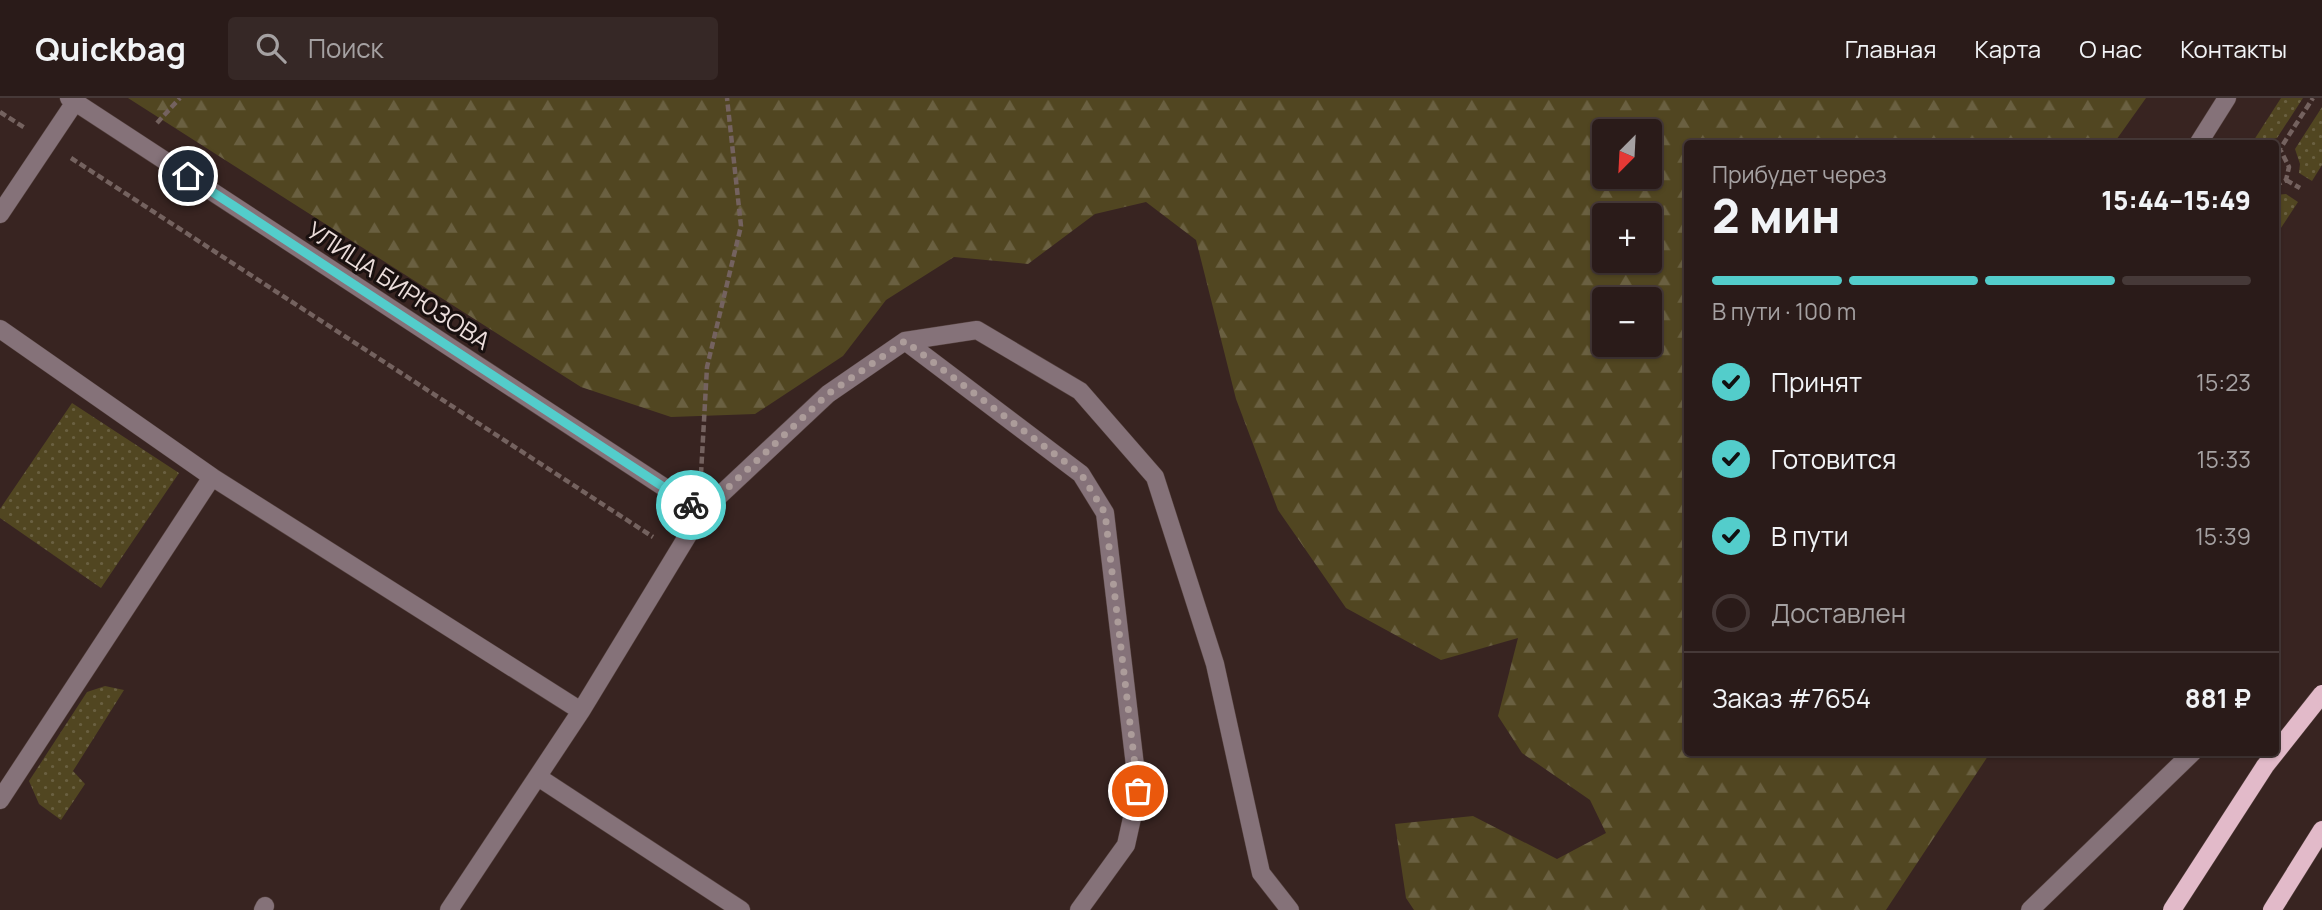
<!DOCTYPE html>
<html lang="ru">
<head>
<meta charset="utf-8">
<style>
	:root { --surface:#2a1b19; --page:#362826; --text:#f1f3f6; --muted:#a5a1a2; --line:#463938; --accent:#53cdcb }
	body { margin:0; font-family:Manrope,sans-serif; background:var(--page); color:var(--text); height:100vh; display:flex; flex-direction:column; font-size:26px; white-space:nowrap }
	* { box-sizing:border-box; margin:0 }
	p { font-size:23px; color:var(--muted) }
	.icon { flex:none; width:38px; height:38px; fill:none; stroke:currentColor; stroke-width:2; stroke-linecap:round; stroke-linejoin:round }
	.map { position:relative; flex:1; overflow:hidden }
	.drawer { position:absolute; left:1684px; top:42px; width:595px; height:616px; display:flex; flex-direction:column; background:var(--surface); border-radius:7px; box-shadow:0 2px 5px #0004,0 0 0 2px var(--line) }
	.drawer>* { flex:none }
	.needle { width:46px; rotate:204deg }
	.tools { position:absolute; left:1592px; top:21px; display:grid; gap:14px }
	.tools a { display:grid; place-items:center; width:70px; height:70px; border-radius:7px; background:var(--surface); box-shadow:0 2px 5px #0004,0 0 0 2px var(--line); font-size:35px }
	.pin { position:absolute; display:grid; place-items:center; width:60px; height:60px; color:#fff; margin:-30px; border:4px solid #fff; border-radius:50%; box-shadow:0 2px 7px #0007 }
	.courier { position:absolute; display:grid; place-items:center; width:70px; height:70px; margin:-35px; border:5px solid #53cdcb; border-radius:50%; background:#fff; color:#222; box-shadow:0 2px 9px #0007 }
	.head em { font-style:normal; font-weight:800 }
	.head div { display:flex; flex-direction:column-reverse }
	.head { display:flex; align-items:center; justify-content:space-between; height:119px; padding:0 28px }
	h1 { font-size:46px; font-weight:800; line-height:52px }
	.bar { display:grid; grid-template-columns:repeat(4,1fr); gap:10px 7px; align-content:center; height:84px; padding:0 28px }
	.bar i { height:9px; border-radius:5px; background:var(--line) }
	.bar .selected { background:var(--accent) }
	.bar p { grid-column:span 4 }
	.line { display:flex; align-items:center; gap:18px; padding:0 28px; border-top:2px solid var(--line) }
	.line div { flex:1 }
	ol { padding:0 28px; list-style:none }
	li { display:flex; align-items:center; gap:21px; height:77px }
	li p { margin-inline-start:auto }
	li .icon { padding:7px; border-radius:50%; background:var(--accent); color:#111; stroke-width:4 }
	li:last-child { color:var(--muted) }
	li i { width:38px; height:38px; border:4px solid var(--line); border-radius:50% }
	header { display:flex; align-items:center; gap:42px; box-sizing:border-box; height:98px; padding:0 35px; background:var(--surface); border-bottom:2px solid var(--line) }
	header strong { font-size:33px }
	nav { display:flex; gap:38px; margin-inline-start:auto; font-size:24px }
	.search { width:490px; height:63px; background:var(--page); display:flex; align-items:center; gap:18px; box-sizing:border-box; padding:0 24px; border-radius:7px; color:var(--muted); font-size:26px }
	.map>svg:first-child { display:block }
	.grass { fill:url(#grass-dots) }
	.forest { fill:url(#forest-firs); fill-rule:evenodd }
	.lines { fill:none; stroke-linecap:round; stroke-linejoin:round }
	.minor-casing { stroke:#55423f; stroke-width:19 }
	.major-casing { stroke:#55423f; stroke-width:19 }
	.path { stroke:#74625f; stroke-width:4.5; stroke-dasharray:7 3.5; stroke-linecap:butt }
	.minor { stroke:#857279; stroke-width:18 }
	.major { stroke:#e2bac9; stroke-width:18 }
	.major-bridge-casing { stroke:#55423f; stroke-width:19; stroke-linecap:butt }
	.major-bridge { stroke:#e2bac9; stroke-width:18 }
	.done { stroke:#ac9c9a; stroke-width:7; stroke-dasharray:0 12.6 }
	.route { stroke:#53cdcb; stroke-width:9 }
	.labels { text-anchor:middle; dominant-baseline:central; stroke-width:6; stroke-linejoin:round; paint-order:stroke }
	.street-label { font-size:24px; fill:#ebdddb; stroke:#19100f }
</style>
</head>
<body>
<header>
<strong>Quickbag</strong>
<div class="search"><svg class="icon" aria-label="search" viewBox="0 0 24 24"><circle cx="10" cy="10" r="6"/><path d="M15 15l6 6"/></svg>Поиск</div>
<nav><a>Главная</a><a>Карта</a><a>О нас</a><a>Контакты</a></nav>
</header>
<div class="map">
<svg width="2322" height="812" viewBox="0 0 2322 812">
	<defs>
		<pattern id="grass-dots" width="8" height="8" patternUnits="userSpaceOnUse" patternTransform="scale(1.75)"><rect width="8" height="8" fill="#514621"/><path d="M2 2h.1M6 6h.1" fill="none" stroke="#6a6041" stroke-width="1.8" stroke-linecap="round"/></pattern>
		<pattern id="forest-firs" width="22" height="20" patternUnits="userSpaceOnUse" patternTransform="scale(1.75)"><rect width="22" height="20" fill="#514621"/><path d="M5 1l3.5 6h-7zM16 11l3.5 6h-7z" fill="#6a6041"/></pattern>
	</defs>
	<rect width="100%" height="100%" fill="#382421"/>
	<!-- grass -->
	<path class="grass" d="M2281,0H2303L2277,40L2252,45Z
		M2322,9V67L2312,83L2299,75L2300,66L2295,51Z
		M2286,96L2298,104L2275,139V97Z
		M72,305L179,375L101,490L0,420V411Z
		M105,588L124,592L73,673L85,686L61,722L39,706L29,683L87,594Z"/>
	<!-- forest -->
	<path class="forest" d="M128,0H2146L2114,45L1687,46V654L1990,655L1886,812H1414L1406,800L1395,726L1473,718L1557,761L1606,735L1590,702L1522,655L1498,618L1518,540L1441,562L1346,510L1278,412L1236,301L1196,142L1146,104L1095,116L1028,166L954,159L886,202L843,258L755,316L671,319L581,289ZM1605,33H1650V79H1605ZM1605,117H1650V163H1605ZM1605,201H1650V247H1605Z"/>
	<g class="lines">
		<defs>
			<path id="minor" d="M69,0L702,414
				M2198,46L2227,0
				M0,116L75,4
				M0,231L212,379L0,702
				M905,243L1081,376L1105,415L1138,693L1126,747L1079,812
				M212,379L581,613L449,812
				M581,613L702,414L828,296L905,243L977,232L1080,293L1155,379L1215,566L1261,775L1290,812
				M538,679L741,812
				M263,812L265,808
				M2030,812L2193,654"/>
			<path id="major" d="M2272,812L2322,732"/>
		</defs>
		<!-- minor casing -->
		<use href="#minor" class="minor-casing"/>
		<!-- major casing -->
		<use href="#major" class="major-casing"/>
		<!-- path -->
		<path class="path" d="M0,14L25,30
			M157,25L180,0
			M2275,52L2280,51L2313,0
			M71,60L653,439
			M2286,82L2300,90
			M2275,88L2286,82L2289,69L2280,51
			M701,376L707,269L741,128L727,0"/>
		<!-- minor -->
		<use href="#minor" class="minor"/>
		<!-- major -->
		<use href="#major" class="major"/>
		<defs>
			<path id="major-bridge" d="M2172,812L2265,668L2322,596"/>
		</defs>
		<!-- major-bridge casing -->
		<use href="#major-bridge" class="major-bridge-casing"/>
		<!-- major-bridge -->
		<use href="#major-bridge" class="major-bridge"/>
	</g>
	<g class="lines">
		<!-- done -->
		<path class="done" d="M691,407L702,414L828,296L905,243L1081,376L1105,415L1138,693"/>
		<!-- route -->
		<path class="route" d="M188,78L691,407"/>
	</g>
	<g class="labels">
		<!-- street labels -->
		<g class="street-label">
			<text transform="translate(399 187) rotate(33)">УЛИЦА БИРЮЗОВА</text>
		</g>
	</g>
</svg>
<div class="tools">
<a><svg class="needle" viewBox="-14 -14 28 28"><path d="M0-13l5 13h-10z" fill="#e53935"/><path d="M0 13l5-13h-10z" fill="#a5a1a2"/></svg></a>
<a>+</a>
<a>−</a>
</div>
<div class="pin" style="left:1138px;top:693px;background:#ea580c"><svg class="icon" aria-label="bag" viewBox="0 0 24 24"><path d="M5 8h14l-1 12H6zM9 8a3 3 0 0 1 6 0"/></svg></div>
<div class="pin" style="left:188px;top:78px;background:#1f2937"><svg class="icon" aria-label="home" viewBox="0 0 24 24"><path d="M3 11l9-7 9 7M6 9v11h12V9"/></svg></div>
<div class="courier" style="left:691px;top:407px"><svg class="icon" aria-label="bike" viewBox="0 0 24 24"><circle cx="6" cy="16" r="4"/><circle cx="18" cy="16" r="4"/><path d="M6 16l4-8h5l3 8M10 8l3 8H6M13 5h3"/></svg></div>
<section class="drawer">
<div class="head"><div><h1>2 мин</h1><p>Прибудет через</p></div><em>15:44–15:49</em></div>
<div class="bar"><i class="selected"></i><i class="selected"></i><i class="selected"></i><i></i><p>В пути · 100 m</p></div>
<ol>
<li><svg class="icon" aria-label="check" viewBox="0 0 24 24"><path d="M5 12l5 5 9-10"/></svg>Принят<p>15:23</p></li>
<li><svg class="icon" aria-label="check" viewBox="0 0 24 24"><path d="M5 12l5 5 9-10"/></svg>Готовится<p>15:33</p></li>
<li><svg class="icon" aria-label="check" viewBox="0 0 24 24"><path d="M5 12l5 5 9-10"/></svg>В пути<p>15:39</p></li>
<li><i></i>Доставлен</li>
</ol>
<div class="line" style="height:91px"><div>Заказ #7654</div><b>881 ₽</b></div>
</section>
</div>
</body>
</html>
